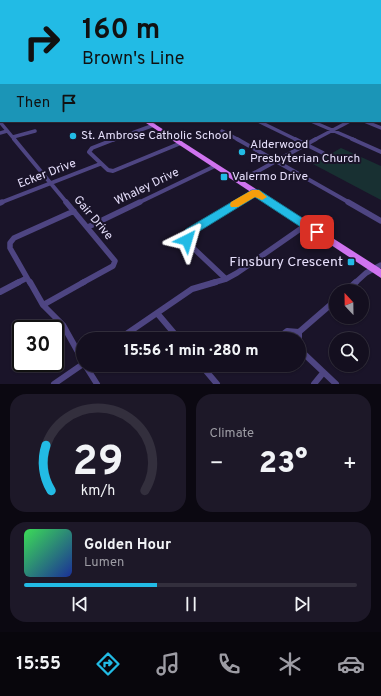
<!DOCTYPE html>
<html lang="en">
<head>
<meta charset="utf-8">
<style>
  :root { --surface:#140f1f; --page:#1d1828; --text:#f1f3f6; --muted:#9d9ca4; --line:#332f3d; --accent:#22bbe5 }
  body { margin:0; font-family:Overpass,sans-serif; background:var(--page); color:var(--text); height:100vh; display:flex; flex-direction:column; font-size:15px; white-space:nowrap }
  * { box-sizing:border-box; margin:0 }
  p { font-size:13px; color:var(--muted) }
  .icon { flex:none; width:22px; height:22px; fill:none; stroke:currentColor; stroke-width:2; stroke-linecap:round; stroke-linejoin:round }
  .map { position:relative; height:384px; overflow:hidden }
  .panel { display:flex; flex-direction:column; gap:10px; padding:10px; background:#0b0811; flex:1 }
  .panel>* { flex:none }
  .hud { position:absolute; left:0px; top:0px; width:381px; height:122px; box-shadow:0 1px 3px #0004,0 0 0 1px var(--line); background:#22bbe5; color:#111; overflow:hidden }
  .needle { width:26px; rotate:338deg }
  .tools { position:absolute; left:329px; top:284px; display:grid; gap:8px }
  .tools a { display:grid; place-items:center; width:40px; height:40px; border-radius:50%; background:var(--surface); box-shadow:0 1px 3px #0004,0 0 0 1px var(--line); font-size:20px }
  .speed { position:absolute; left:12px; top:320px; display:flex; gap:8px; font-size:20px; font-weight:700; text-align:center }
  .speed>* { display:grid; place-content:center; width:52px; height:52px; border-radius:50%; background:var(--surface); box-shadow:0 1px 3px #0004,0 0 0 1px var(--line); line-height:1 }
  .speed .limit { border:2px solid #111; border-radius:6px; background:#fff; color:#111 }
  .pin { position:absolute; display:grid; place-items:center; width:34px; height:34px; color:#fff; margin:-17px; border-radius:8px; box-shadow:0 2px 6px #0006 }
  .me { position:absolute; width:44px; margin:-22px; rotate:40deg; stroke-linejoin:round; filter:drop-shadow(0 0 3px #0008) }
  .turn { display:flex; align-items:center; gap:14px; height:84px; padding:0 16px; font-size:18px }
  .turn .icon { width:52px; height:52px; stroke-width:2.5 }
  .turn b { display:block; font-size:28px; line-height:34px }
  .then { display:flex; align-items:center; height:38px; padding:0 16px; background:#0003; gap:8px; font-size:15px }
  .big { font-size:30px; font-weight:800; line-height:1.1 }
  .panel .tile { flex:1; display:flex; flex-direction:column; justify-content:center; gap:6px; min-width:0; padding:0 14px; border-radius:16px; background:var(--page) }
  .panel .dial { align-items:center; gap:0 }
  .dial svg { height:104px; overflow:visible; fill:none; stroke:var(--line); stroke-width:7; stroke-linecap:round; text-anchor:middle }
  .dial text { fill:var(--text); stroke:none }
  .song { display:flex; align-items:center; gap:12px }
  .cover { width:48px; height:48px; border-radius:6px; background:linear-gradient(135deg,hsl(130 70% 55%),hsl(230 70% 35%)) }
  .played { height:4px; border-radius:2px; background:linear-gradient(90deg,var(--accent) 40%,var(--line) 40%) }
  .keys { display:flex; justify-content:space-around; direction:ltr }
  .heat { display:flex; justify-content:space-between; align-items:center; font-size:22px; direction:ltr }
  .panel .tiles { flex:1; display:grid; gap:10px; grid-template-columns:1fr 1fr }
  .tile:last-child { grid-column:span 2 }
  .trip { position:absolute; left:76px; top:332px; width:230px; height:40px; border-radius:20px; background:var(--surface); box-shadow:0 1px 3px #0004,0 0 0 1px var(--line); font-weight:800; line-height:40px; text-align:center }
  .tabs { display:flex; height:64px; justify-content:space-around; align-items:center; background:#08060c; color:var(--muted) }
  .tabs .icon { width:28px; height:28px }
  .tabs .current { color:var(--accent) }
  .tabs b { font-size:18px; color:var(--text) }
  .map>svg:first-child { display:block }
  .green { fill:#183032 }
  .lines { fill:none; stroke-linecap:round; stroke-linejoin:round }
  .street-far3 { stroke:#4e4582; stroke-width:3.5 }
  .street-far2 { stroke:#4e4582; stroke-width:4 }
  .street-far1 { stroke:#4e4582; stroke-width:5.5 }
  .street { stroke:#4e4582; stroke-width:6 }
  .secondary { fill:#9181f0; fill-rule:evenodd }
  .primary { fill:#cf73ef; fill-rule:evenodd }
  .highway { fill:#ed6899; fill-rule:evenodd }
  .route { fill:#22bbe5; stroke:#167a95 }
  .slow { fill:#f59e0b }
  .poi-dot { fill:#22bbe5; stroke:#1a1429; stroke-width:1.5 }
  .labels { text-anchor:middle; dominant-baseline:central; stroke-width:4; stroke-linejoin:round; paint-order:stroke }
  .poi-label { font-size:12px; fill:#e6dffb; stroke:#1a1429; text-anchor:start }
  .street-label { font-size:12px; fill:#e6dffb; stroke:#1a1429 }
  .near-poi-label { font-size:14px; fill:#e6dffb; stroke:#1a1429; text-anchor:end }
</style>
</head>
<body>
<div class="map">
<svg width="381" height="384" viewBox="0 0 381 384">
  <rect width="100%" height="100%" fill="#1a1429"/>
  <!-- green -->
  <path class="green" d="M341 148 381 166V200L313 164Z"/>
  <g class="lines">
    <!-- street-far3 -->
    <path class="street-far3" d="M258 121 297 140
      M311 121 355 140
      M364 121 381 128
      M0 122 15 140
      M222 131 239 140
      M0 133 7 131
      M13 137 35 131
      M113 140 154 125
      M314 140 350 121"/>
    <!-- street-far2 -->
    <path class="street-far2" d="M14 139 67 203
      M115 139 92 148 89 152 108 170 113 171 181 143
      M237 139 350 203
      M295 139 323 153
      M352 139 381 152
      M240 181 316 139
      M0 203 100 164
      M138 203 215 166
      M239 203 256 193"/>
    <!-- street-far1 -->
    <path class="street-far1" d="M66 202 115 261 113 266 82 283
      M348 202 381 221
      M0 203 2 202
      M88 227 140 202
      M226 279 190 245 187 236 191 231 240 202
      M17 283 27 278
      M30 283 10 248V243L14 238 74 211
      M212 283 226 279 237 273 306 225
      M355 283 366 273 381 265"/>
    <!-- street -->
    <path class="street" d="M30 282 43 305 63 325 83 361
      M346 291 356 282
      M0 292 19 282
      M43 305 84 282
      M157 313 179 339
      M119 339 192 289 216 282
      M282 339V335L287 331 299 332
      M299 339V332L336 300
      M299 345 300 350 336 384
      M85 365 97 384
      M201 365 217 384
      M54 384 83 364
      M314 384 323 373"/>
    <!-- secondary -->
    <path class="secondary" d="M0 59H1V62H0Z
      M0 112H1V114H0Z"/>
    <!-- primary -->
    <path class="primary" d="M143 121H150L381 269V278Z"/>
    <!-- highway -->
    <path class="highway" d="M0 65H1V67H0Z
      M0 82H1V84H0Z
      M1 87V91L0 92V88Z"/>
  </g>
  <!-- sky -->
  <linearGradient id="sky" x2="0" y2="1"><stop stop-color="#0e0b17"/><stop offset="0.49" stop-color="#383a54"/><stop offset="1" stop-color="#383a54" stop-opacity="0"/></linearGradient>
  <rect width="381" height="105" fill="url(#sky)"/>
  <!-- route -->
  <path class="route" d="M252 190H259L321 230 322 232 321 235H313L255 197 193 235 191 243H183L182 236 186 229Z"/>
  <!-- slow -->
  <path class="slow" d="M252 190H259L267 197 262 200 255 197 238 207H231L230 205 231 202Z"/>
  <!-- markers -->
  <g class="poi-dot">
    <circle cx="73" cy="136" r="4"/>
    <circle cx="242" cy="152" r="4"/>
    <rect x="220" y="173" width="8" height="8" rx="2"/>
    <rect x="347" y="258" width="8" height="8" rx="2"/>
  </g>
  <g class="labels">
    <!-- poi labels -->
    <g class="poi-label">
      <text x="81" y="136">St. Ambrose Catholic School</text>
      <text x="250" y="145">Alderwood<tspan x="250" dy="14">Presbyterian Church</tspan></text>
      <text x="232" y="177">Valermo Drive</text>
    </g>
    <!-- street labels -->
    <g class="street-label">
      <text transform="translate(47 174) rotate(-21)">Ecker Drive</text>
      <text transform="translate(147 187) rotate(-26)">Whaley Drive</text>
      <text transform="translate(93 218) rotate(50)">Gair Drive</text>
    </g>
    <!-- near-poi labels -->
    <g class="near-poi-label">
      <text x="343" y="262">Finsbury Crescent</text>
    </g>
  </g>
</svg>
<div class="tools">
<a><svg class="needle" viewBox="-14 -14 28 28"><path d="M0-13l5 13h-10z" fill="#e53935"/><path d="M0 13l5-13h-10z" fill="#9d9ca4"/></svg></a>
<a><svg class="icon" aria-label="search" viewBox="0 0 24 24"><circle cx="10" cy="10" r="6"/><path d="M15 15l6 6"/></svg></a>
</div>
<div class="speed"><div class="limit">30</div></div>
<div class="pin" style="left:317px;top:232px;background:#d93025"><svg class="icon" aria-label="arrive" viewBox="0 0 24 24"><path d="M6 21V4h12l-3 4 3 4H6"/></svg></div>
<svg class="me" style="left:187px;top:240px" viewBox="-20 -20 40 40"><path d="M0-17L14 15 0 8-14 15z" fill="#22bbe5" stroke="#fff" stroke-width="4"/></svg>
<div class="trip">15:56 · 1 min · 280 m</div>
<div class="hud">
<div class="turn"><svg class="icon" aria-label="right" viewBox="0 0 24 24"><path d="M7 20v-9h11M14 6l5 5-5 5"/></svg><div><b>160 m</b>Brown's Line</div></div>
<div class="then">Then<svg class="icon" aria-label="arrive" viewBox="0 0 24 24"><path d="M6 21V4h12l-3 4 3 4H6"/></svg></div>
</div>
</div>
<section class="panel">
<div class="tiles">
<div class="tile dial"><svg viewBox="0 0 100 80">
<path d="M14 69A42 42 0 1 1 86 69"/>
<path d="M14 69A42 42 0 0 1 10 34" stroke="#22bbe5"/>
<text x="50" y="56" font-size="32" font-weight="700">29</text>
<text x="50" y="72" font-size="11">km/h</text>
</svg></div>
<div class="tile"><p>Climate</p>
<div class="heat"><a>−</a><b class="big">23°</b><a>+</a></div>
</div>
<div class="tile">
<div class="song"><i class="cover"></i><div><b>Golden Hour</b><p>Lumen</p></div></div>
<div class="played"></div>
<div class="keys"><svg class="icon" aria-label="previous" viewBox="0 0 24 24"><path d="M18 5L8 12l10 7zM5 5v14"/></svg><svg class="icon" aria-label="pause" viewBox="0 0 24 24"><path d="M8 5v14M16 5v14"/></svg><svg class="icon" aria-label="next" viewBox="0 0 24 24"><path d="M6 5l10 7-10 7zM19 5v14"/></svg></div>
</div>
</div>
</section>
<nav class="tabs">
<b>15:55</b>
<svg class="icon current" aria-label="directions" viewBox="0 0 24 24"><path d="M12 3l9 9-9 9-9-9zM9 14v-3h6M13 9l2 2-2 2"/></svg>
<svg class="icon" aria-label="music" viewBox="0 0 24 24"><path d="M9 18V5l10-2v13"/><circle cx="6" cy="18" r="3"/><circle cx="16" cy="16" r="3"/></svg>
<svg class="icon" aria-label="phone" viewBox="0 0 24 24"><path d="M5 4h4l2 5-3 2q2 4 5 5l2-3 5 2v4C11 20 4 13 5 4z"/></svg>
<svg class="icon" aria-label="climate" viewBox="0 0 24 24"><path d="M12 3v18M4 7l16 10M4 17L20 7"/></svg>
<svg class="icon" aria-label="car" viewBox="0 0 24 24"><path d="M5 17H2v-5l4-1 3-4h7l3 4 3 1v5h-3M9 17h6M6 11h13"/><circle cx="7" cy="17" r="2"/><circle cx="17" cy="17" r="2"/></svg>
</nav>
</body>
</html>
